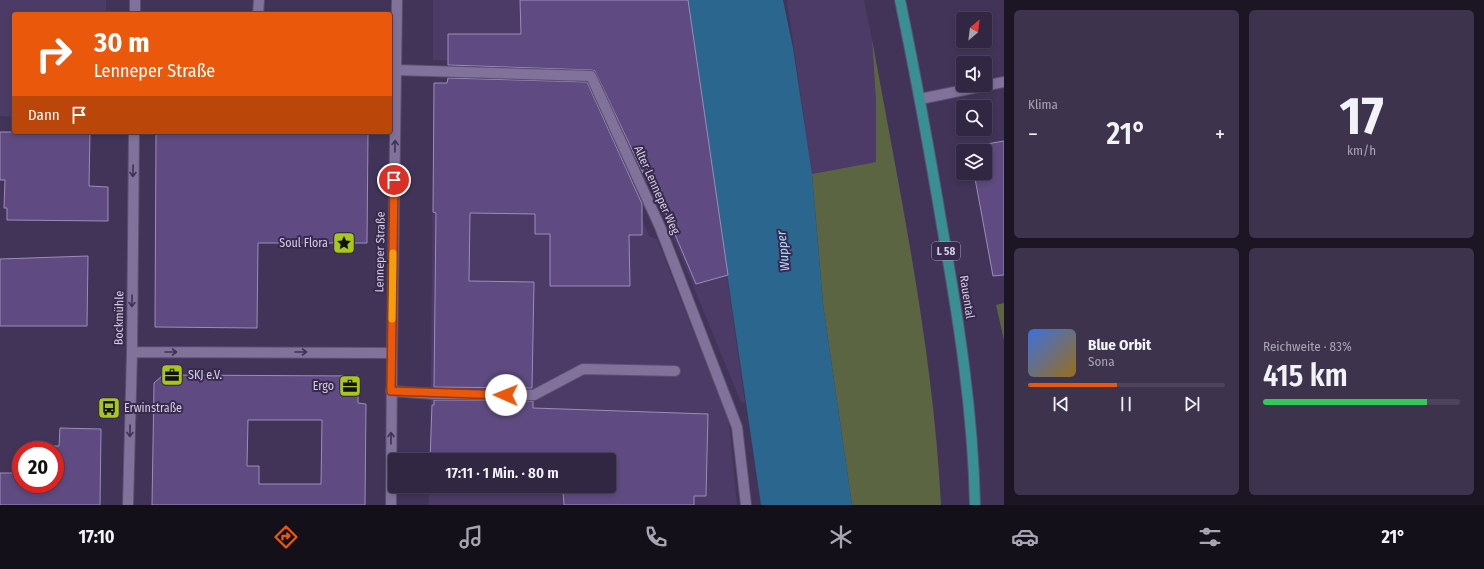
<!DOCTYPE html>
<html lang="de">
<head>
<meta charset="utf-8">
<style>
  :root { --surface:#322742; --page:#3d334d; --text:#f1f3f6; --muted:#a8a5b2; --line:#4d445b; --accent:#ea580c }
  body { margin:0; font-family:"Fira Sans Condensed",sans-serif; background:var(--page); color:var(--text); height:100vh; display:flex; flex-direction:column; font-size:15px; white-space:nowrap }
  * { box-sizing:border-box; margin:0 }
  p { font-size:13px; color:var(--muted) }
  .icon { flex:none; width:22px; height:22px; fill:none; stroke:currentColor; stroke-width:2; stroke-linecap:round; stroke-linejoin:round }
  .map { position:relative; flex:1; overflow:hidden }
  .panel { display:flex; flex-direction:column; gap:10px; padding:10px; background:#1c1524; width:480px }
  .panel>* { flex:none }
  .hud { position:absolute; left:12px; top:12px; width:380px; height:122px; border-radius:4px; box-shadow:0 2px 6px #0003,0 0 0 1px var(--line); background:#ea580c; color:#fff; overflow:hidden }
  .needle { width:26px; rotate:28deg }
  .buttons { position:absolute; left:956px; top:12px; display:grid; gap:8px }
  .buttons a { display:grid; place-items:center; width:36px; height:36px; border-radius:4px; background:var(--surface); box-shadow:0 2px 6px #0003,0 0 0 1px var(--line); font-size:20px }
  .speed { position:absolute; left:12px; top:441px; display:flex; gap:8px; font-size:20px; font-weight:700; text-align:center }
  .speed>* { display:grid; place-content:center; width:52px; height:52px; border-radius:50%; background:var(--surface); box-shadow:0 2px 6px #0003,0 0 0 1px var(--line); line-height:1 }
  .speed .limit { border:6px solid #d22; background:#fff; color:#111 }
  .pin { position:absolute; display:grid; place-items:center; width:34px; height:34px; color:#fff; margin:-17px; border:2px solid #fff; border-radius:50%; box-shadow:0 1px 4px #0007 }
  .me { position:absolute; width:44px; margin:-22px; rotate:271deg; stroke-linejoin:round; filter:drop-shadow(0 0 3px #0008) }
  .turn { display:flex; align-items:center; gap:14px; height:84px; padding:0 16px; font-size:18px }
  .turn .icon { width:52px; height:52px; stroke-width:2.5 }
  .turn b { display:block; font-size:28px; line-height:34px }
  .then { display:flex; align-items:center; height:38px; padding:0 16px; background:#0003; gap:8px; font-size:15px }
  .big { font-size:30px; font-weight:600; line-height:1.1 }
  .panel .widget { flex:1; display:flex; flex-direction:column; justify-content:center; gap:6px; min-width:0; padding:0 14px; border-radius:6px; background:var(--page) }
  .panel .dial { align-items:center; gap:0 }
  .dial b { font-size:52px; line-height:1 }
  .song { display:flex; align-items:center; gap:12px }
  .cover { width:48px; height:48px; border-radius:6px; background:linear-gradient(135deg,hsl(220 70% 55%),hsl(40 70% 35%)) }
  .played { height:4px; border-radius:2px; background:linear-gradient(90deg,var(--accent) 45%,var(--line) 45%) }
  .keys { display:flex; justify-content:space-around; direction:ltr }
  .heat { display:flex; justify-content:space-between; align-items:center; font-size:22px; direction:ltr }
  .charge { height:6px; border-radius:3px; background:linear-gradient(90deg,#34c759 83%,var(--line) 0) }
  .panel .tiles { flex:1; display:grid; gap:10px; grid-template-columns:repeat(2,1fr) }
  .trip { position:absolute; left:388px; top:453px; width:228px; height:40px; border-radius:4px; background:var(--surface); box-shadow:0 2px 6px #0003,0 0 0 1px var(--line); font-weight:600; line-height:40px; text-align:center }
  .dock { display:flex; height:64px; justify-content:space-around; align-items:center; background:#14101a; color:var(--muted) }
  .dock .icon { width:28px; height:28px }
  .dock .current { color:var(--accent) }
  .dock b { font-size:18px; color:var(--text) }
  main { display:flex; flex:1; min-height:0 }
  .map>svg:first-child { display:block }
  .built { fill:#4c3b66 }
  .green { fill:#5c6541 }
  .water { fill:#2a668d }
  .building { fill:#5f4b81; stroke:#9b8db7; fill-rule:evenodd }
  .lines { fill:none; stroke-linecap:round; stroke-linejoin:round }
  .lane-casing { stroke:#5c506f; stroke-width:12 }
  .street-casing { stroke:#5c506f; stroke-width:12 }
  .secondary-casing { stroke:#5c506f; stroke-width:12 }
  .primary-casing { stroke:#5c506f; stroke-width:12 }
  .lane { stroke:#81729b; stroke-width:10 }
  .street { stroke:#81729b; stroke-width:10 }
  .secondary { stroke:#81729b; stroke-width:10 }
  .primary { stroke:#388f94; stroke-width:10 }
  .oneway { stroke:#3e3155 }
  .route-casing { stroke:#983908; stroke-width:10 }
  .route { stroke:#ea580c; stroke-width:7 }
  .slow { stroke:#f59e0b; stroke-width:7 }
  .labels { text-anchor:middle; dominant-baseline:central; stroke-width:4; stroke-linejoin:round; paint-order:stroke }
  .shield { fill:#372a4d; stroke:#a69cb7; stroke-width:1 }
  .shield-label { font-size:11px; font-weight:bold; fill:#d5cde4 }
  .street-label { font-size:12px; fill:#d5cde4; stroke:#372a4d }
  .poi-label { font-size:12px; fill:#d5cde4; stroke:#372a4d; text-anchor:end }
  .water-label { font-size:13px; font-style:italic; fill:#abdbff; stroke:#372a4d }
</style>
</head>
<body>
<main>
<div class="map">
<svg width="1004" height="505" viewBox="0 0 1004 505">
  <rect width="100%" height="100%" fill="#423458"/>
  <!-- built -->
  <path class="built" d="M0 0H106V14H14V117L0 116Z
    M433 0H687L699 79 745 403 741 402 602 64 433 60Z
    M787 0H864L872 39 876 101V162L812 174Z
    M434 83 559 85 594 101 649 236 657 239 729 422 737 505H429V486H609V460H430Z"/>
  <!-- green -->
  <path class="green" d="M872 39C900 194 933 348 941 505H852L823 304 812 174 876 162V101Z
    M1004 303V340L996 305Z"/>
  <!-- water -->
  <path class="water" d="M687 0H783L793 48 812 174 823 304 852 505H761Z"/>
  <!-- building -->
  <path class="building" d="M520 0H688L728 275 696 284 643 159V173L595 71 591 70 448 65V34H521Z
    M448 78 587 82 642 204V235H629L630 286H550V234H535V214L470 213 469 281 534 282 532 388 434 387 436 213 433 212 434 83H447Z
    M0 132H90L89 186 108 187V221L7 220V208H4L5 180H0Z
    M156 132H368L367 243H258L257 328 155 327Z
    M1004 141V275L993 276 974 173H985V151H970L969 147Z
    M88 256 87 326H0V259Z
    M163 375 358 376V403L366 404 365 505H152L154 383ZM248 420H322L321 484H259V466H247Z
    M434 400 533 401V408L708 414 706 496H694V505H564L563 491 430 487V486H609V460H430L432 405H434Z
    M60 428 101 429 100 505H0V473H21V484H55V450H53V446H59Z"/>
  <g class="lines">
    <!-- lane casing -->
    <g class="lane-casing">
      <path id="lane" d="M258 14 259 0
        M920 99 1004 82
        M391 391 434 394 534 395 583 369 675 371"/>
    </g>
    <!-- street casing -->
    <g class="street-casing">
      <path id="street" d="M135 14V0
        M396 70 591 76 660 227 737 427 746 505
        M132 352 392 353
        M128 505 132 352 134 132"/>
    </g>
    <!-- secondary casing -->
    <g class="secondary-casing">
      <path id="secondary" d="M391 505 392 353 397 0"/>
    </g>
    <!-- primary casing -->
    <g class="primary-casing">
      <path id="primary" d="M900 0C916 77 930 154 943 232 959 322 973 413 975 505"/>
    </g>
    <!-- lane -->
    <use href="#lane" class="lane"/>
    <!-- street -->
    <use href="#street" class="street"/>
    <!-- secondary -->
    <use href="#secondary" class="secondary"/>
    <!-- primary -->
    <use href="#primary" class="primary"/>
  </g>
  <!-- one-way arrows -->
  <defs><path id="oneway-shaft" d="M-6 0H5M1.5-3L5.5 0L1.5 3" fill="none" stroke-width="1.6" stroke-linecap="round" stroke-linejoin="round"/></defs>
  <g class="oneway">
    <use href="#oneway-shaft" transform="translate(395 146) rotate(-89)"/>
    <use href="#oneway-shaft" transform="translate(133 171) rotate(91)"/>
    <use href="#oneway-shaft" transform="translate(132 301) rotate(91)"/>
    <use href="#oneway-shaft" transform="translate(171 352)"/>
    <use href="#oneway-shaft" transform="translate(301 352)"/>
    <use href="#oneway-shaft" transform="translate(130 431) rotate(91)"/>
    <use href="#oneway-shaft" transform="translate(391 438) rotate(-90)"/>
  </g>
  <g class="lines">
    <!-- route casing -->
    <g class="route-casing">
      <path id="route" d="M394 180 391 391 506 395"/>
    </g>
    <!-- route -->
    <use href="#route" class="route"/>
    <!-- slow -->
    <path class="slow" d="M392 319 393 253"/>
  </g>
  <!-- icons -->
  <defs>
    <g id="sight-square" transform="scale(1.15)"><rect x="-9" y="-9" width="18" height="18" rx="4" fill="#a8c71c" stroke="#372a4d"/><path d="M0-6L1.8-2.2L6-1.7L2.9 1.2L3.7 5.4L0 3.3L-3.7 5.4L-2.9 1.2L-6-1.7L-1.8-2.2Z" fill="#111"/></g>
    <g id="office-square" transform="scale(1.15)"><rect x="-9" y="-9" width="18" height="18" rx="4" fill="#a8c71c" stroke="#372a4d"/><path d="M-6-3h4V-5.5h4V-3h4V5H-6ZM-1-4.5V-3h2v-1.5ZM-6 0V1H6V0Z" fill="#111"/></g>
    <g id="bus-square" transform="scale(1.15)"><rect x="-9" y="-9" width="18" height="18" rx="4" fill="#a8c71c" stroke="#372a4d"/><path d="M-5-6H5V4H4V6H2V4H-2V6H-4V4H-5ZM-3.5-4V0h7V-4ZM-3.5 1.2v1.5H-2V1.2ZM2 1.2v1.5H3.5V1.2Z" fill="#111"/></g>
  </defs>
  <g fill-rule="evenodd">
    <use href="#sight-square" x="344" y="243"/>
    <use href="#office-square" x="172" y="375"/>
    <use href="#office-square" x="350" y="386"/>
    <use href="#bus-square" x="109" y="408"/>
  </g>
  <g class="labels">
    <!-- shield labels -->
    <rect class="shield" x="932" y="242" width="28" height="18" rx="3"/>
    <g class="shield-label">
      <text x="946" y="251">L 58</text>
    </g>
    <!-- street labels -->
    <g class="street-label">
      <text transform="translate(657 190) rotate(66)">Alter Lenneper Weg</text>
      <text transform="translate(380 252) rotate(-89)">Lenneper Straße</text>
      <text transform="translate(967 297) rotate(81)">Rauental</text>
      <text transform="translate(119 318) rotate(-89)">Bockmühle</text>
    </g>
    <!-- poi labels -->
    <g class="poi-label">
      <text x="328" y="243">Soul Flora</text>
      <text x="188" y="375" text-anchor="start">SKJ e.V.</text>
      <text x="334" y="386">Ergo</text>
      <text x="124" y="408" text-anchor="start">Erwinstraße</text>
    </g>
    <!-- water labels -->
    <g class="water-label">
      <text transform="translate(783 251) rotate(-96)">Wupper</text>
    </g>
  </g>
</svg>
<div class="buttons">
<a><svg class="needle" viewBox="-14 -14 28 28"><path d="M0-13l5 13h-10z" fill="#e53935"/><path d="M0 13l5-13h-10z" fill="#a8a5b2"/></svg></a>
<a><svg class="icon" aria-label="sound" viewBox="0 0 24 24"><path d="M4 9h4l5-4v14l-5-4H4zM17 9q2 3 0 6"/></svg></a>
<a><svg class="icon" aria-label="search" viewBox="0 0 24 24"><circle cx="10" cy="10" r="6"/><path d="M15 15l6 6"/></svg></a>
<a><svg class="icon" aria-label="layers" viewBox="0 0 24 24"><path d="M12 4l9 5-9 5-9-5zM3 14l9 5 9-5"/></svg></a>
</div>
<div class="speed"><div class="limit">20</div></div>
<div class="pin" style="left:394px;top:180px;background:#d93025"><svg class="icon" aria-label="arrive" viewBox="0 0 24 24"><path d="M6 21V4h12l-3 4 3 4H6"/></svg></div>
<svg class="me" style="left:506px;top:395px" viewBox="-20 -20 40 40"><circle r="19" fill="#fff"/><path d="M0-13L10 11 0 6-10 11z" fill="#ea580c"/></svg>
<div class="trip">17:11 · 1 Min. · 80 m</div>
<div class="hud">
<div class="turn"><svg class="icon" aria-label="right" viewBox="0 0 24 24"><path d="M7 20v-9h11M14 6l5 5-5 5"/></svg><div><b>30 m</b>Lenneper Straße</div></div>
<div class="then">Dann<svg class="icon" aria-label="arrive" viewBox="0 0 24 24"><path d="M6 21V4h12l-3 4 3 4H6"/></svg></div>
</div>
</div>
<section class="panel">
<div class="tiles">
<div class="widget"><p>Klima</p>
<div class="heat"><a>−</a><b class="big">21°</b><a>+</a></div>
</div>
<div class="widget dial"><b>17</b><p>km/h</p></div>
<div class="widget">
<div class="song"><i class="cover"></i><div><b>Blue Orbit</b><p>Sona</p></div></div>
<div class="played"></div>
<div class="keys"><svg class="icon" aria-label="previous" viewBox="0 0 24 24"><path d="M18 5L8 12l10 7zM5 5v14"/></svg><svg class="icon" aria-label="pause" viewBox="0 0 24 24"><path d="M8 5v14M16 5v14"/></svg><svg class="icon" aria-label="next" viewBox="0 0 24 24"><path d="M6 5l10 7-10 7zM19 5v14"/></svg></div>
</div>
<div class="widget"><p>Reichweite · 83%</p><b class="big">415 km</b><div class="charge"></div></div>
</div>
</section>
</main>
<nav class="dock">
<b>17:10</b>
<svg class="icon current" aria-label="directions" viewBox="0 0 24 24"><path d="M12 3l9 9-9 9-9-9zM9 14v-3h6M13 9l2 2-2 2"/></svg>
<svg class="icon" aria-label="music" viewBox="0 0 24 24"><path d="M9 18V5l10-2v13"/><circle cx="6" cy="18" r="3"/><circle cx="16" cy="16" r="3"/></svg>
<svg class="icon" aria-label="phone" viewBox="0 0 24 24"><path d="M5 4h4l2 5-3 2q2 4 5 5l2-3 5 2v4C11 20 4 13 5 4z"/></svg>
<svg class="icon" aria-label="climate" viewBox="0 0 24 24"><path d="M12 3v18M4 7l16 10M4 17L20 7"/></svg>
<svg class="icon" aria-label="car" viewBox="0 0 24 24"><path d="M5 17H2v-5l4-1 3-4h7l3 4 3 1v5h-3M9 17h6M6 11h13"/><circle cx="7" cy="17" r="2"/><circle cx="17" cy="17" r="2"/></svg>
<svg class="icon" aria-label="filters" viewBox="0 0 24 24"><path d="M4 7h16M4 17h16"/><circle cx="9" cy="7" r="2"/><circle cx="15" cy="17" r="2"/></svg>
<b>21°</b>
</nav>
</body>
</html>
